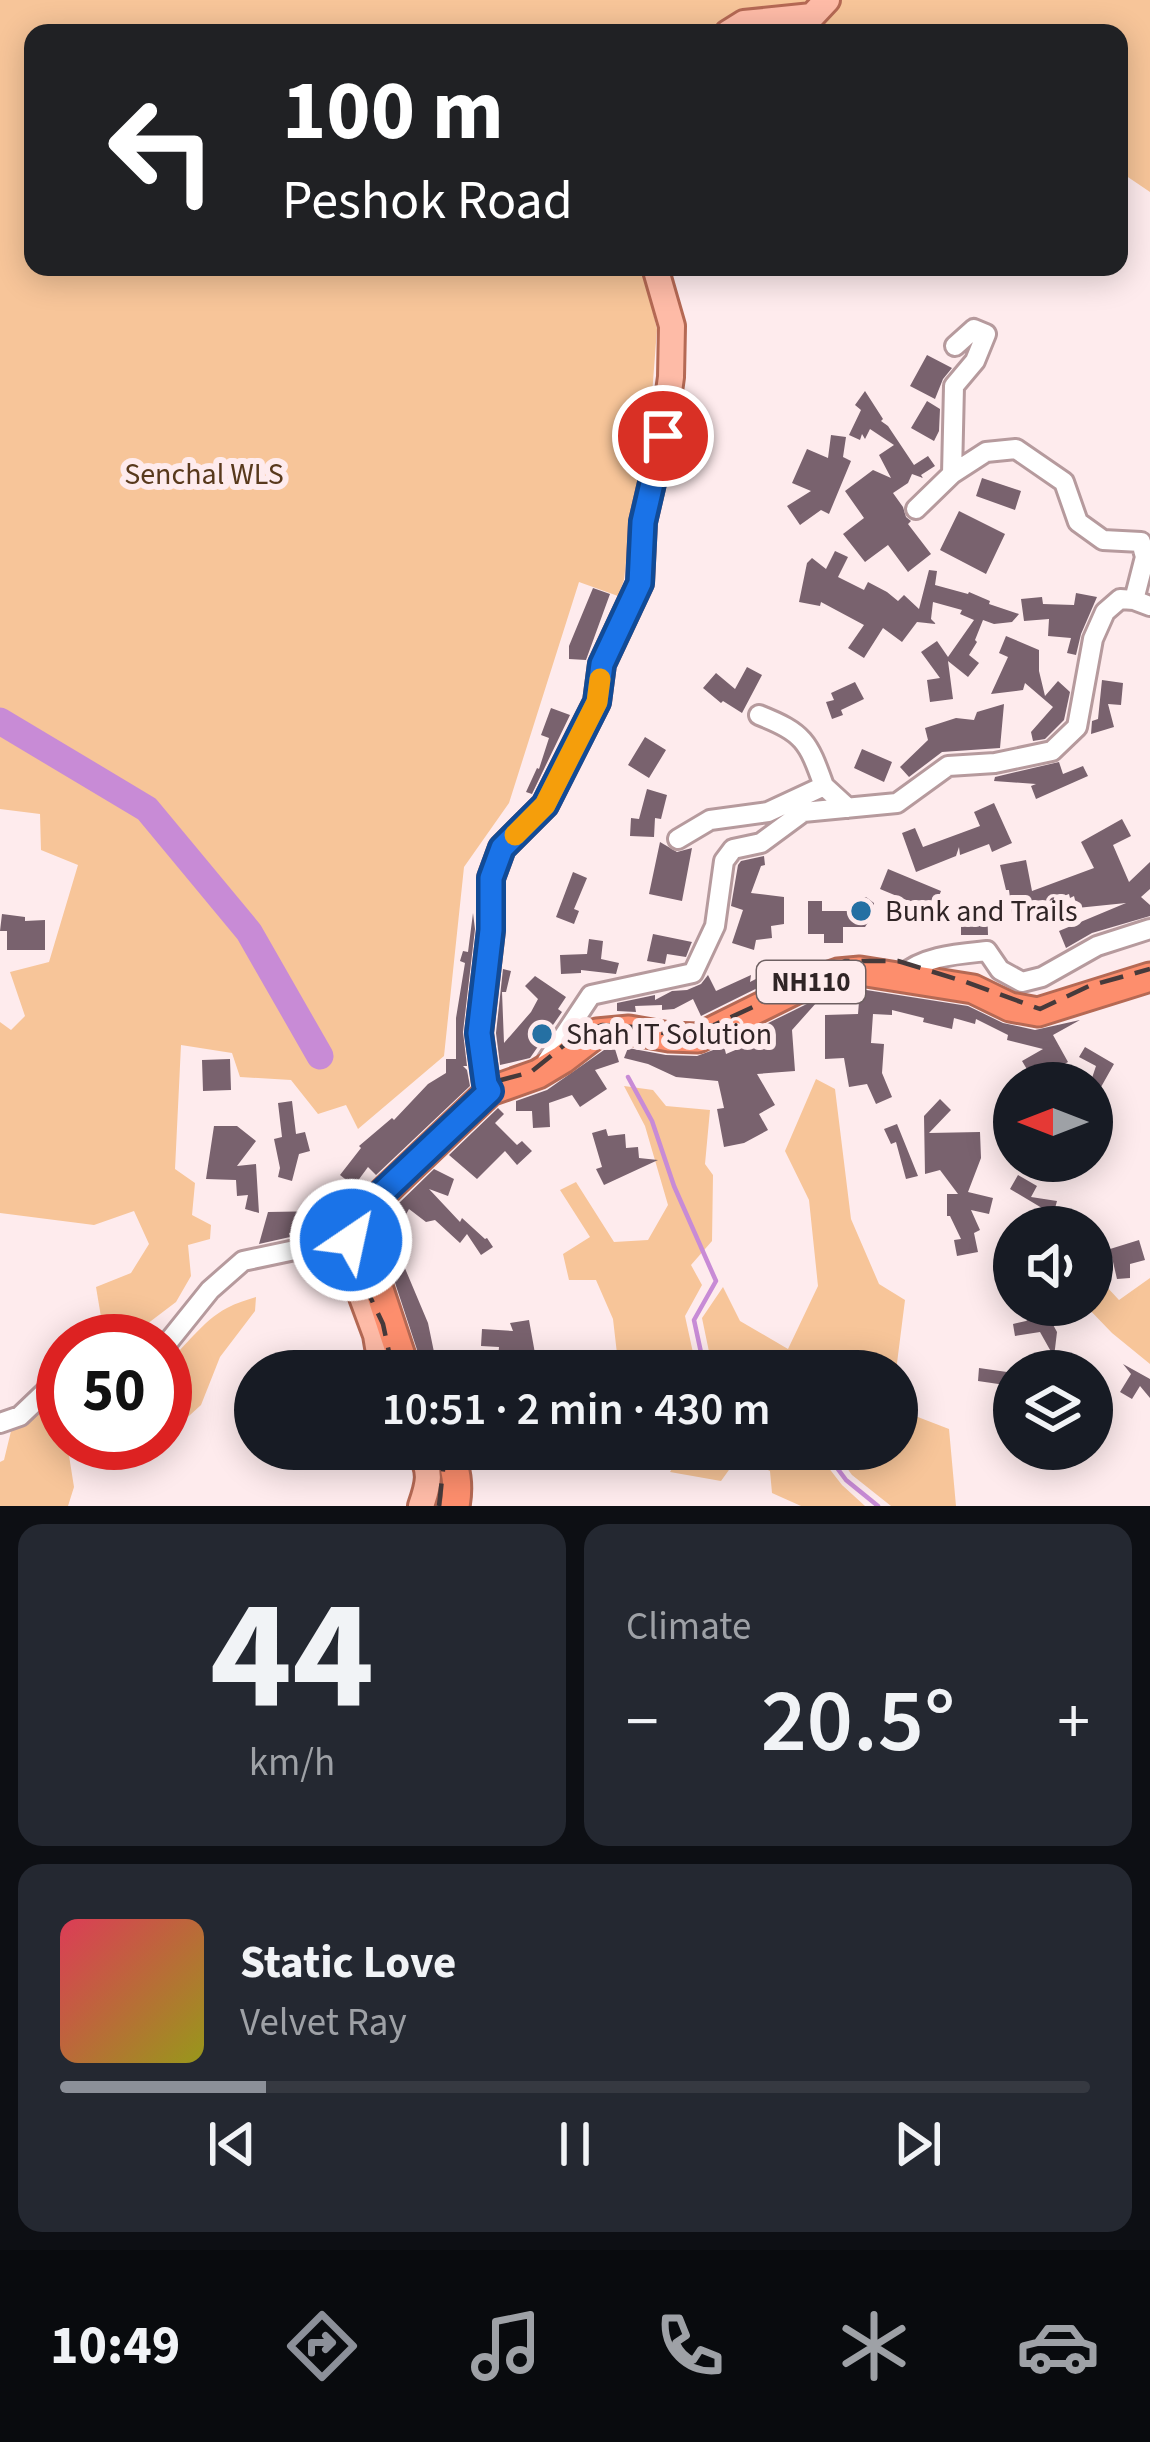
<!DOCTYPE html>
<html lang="en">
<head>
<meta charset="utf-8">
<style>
  :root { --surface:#171b24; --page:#242831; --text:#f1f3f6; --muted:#9ea1a6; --line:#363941; --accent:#8c9099 }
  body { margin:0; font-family:"Source Sans 3",sans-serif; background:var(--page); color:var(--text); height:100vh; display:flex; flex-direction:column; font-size:45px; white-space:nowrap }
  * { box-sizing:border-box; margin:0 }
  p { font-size:39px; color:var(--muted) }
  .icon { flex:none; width:66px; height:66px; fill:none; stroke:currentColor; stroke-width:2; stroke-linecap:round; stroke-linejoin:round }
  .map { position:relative; height:1506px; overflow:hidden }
  .side { display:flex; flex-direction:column; gap:18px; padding:18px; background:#0d0f14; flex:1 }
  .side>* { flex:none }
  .banner { position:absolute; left:24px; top:24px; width:1104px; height:252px; border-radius:24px; box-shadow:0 6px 30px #0003; background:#202124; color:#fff; overflow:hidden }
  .needle { width:78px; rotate:270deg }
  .buttons { position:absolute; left:993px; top:1062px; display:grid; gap:24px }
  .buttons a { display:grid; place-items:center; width:120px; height:120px; border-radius:50%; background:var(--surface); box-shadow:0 6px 30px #0003; font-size:60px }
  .speed { position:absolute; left:36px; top:1314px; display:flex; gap:24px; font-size:60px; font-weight:700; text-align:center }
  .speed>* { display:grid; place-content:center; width:156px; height:156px; border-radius:50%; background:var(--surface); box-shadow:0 6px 30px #0003; line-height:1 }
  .speed .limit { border:18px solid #d22; background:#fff; color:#111 }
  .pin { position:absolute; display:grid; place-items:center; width:102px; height:102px; color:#fff; margin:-51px; border:6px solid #fff; border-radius:50%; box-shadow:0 3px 12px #0007 }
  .me { position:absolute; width:132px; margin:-66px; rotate:34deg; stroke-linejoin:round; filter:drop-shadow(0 0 9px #0008) }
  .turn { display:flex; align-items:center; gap:42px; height:252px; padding:0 60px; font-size:54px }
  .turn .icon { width:156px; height:156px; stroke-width:2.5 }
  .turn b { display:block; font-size:84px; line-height:102px }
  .big { font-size:90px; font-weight:600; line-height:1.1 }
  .side .card { flex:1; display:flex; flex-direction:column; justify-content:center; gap:18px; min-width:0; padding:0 42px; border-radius:24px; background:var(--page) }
  .side .dial { align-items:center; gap:0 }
  .dial b { font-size:156px; line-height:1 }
  .song { display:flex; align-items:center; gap:36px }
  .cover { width:144px; height:144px; border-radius:18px; background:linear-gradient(135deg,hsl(350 70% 55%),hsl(60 70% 35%)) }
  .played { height:12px; border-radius:6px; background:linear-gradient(90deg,var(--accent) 20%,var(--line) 20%) }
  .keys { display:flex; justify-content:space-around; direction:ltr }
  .heat { display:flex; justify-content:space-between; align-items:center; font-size:66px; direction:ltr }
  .side .tiles { flex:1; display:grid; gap:18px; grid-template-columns:1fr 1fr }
  .card:last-child { grid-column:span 2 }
  .trip { position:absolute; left:234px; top:1350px; width:684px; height:120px; border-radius:60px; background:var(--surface); box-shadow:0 6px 30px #0003; font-weight:600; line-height:120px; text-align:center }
  .tabs { display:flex; height:192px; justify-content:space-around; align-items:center; background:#090b0e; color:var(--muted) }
  .tabs .icon { width:84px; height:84px }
  .tabs .active { color:var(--accent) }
  .tabs b { font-size:54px; color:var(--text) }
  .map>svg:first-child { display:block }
  .green { fill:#f7c599 }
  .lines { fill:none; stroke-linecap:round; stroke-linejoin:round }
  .stream { stroke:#c88bd6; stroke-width:4.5 }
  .river { stroke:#c88bd6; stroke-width:27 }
  .building { fill:#79626e }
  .minor-casing { stroke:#b69a9d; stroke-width:24 }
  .major-casing { stroke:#b56954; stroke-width:30 }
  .highway-casing { stroke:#b56954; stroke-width:33 }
  .minor { stroke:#fff; stroke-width:18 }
  .major { stroke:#febba7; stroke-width:24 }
  .highway { stroke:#fd8e6d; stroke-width:27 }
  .rail { stroke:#463a3b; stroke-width:4.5; stroke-dasharray:24 12; stroke-linecap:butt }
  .route-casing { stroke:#114b97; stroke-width:30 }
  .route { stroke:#1a73e8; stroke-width:21 }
  .slow { stroke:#f59e0b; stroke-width:21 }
  .poi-dot { fill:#2570a3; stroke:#feebed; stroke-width:4.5 }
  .labels { text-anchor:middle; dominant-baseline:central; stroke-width:12; stroke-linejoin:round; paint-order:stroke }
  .shield { fill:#feebed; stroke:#6e6062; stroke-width:3 }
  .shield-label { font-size:27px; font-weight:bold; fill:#302526 }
  .park-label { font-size:30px; fill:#58391c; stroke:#feebed }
  .poi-label { font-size:30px; fill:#302526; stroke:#feebed; text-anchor:start }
</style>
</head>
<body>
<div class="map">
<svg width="1150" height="1506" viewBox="0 0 1150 1506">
  <rect width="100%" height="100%" fill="#feebed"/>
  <!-- green -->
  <path class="green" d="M0 0H1150V192L1119 171V33H33V267H642L657 329 650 421 632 507 624 580 618 596 579 582 509 803 464 867 444 1056 358 1129 346 1105 318 1114 291 1080 240 1077 232 1053 181 1045 175 1169 195 1183 192 1215 211 1225 210 1239 188 1245 191 1276 176 1302 147 1324 108 1332 101 1317 96 1287 131 1273 149 1244 134 1211 94 1225 0 1213V1022L11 1030 25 1016 10 972 49 962 78 865 41 850 40 814 0 809V730L140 816 242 939 316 1058 326 1064V1053L252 929 149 805 0 715Z
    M816 1079 835 1089 851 1219 879 1284 905 1300 896 1371H713L702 1318 723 1287 740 1321 788 1349 818 1286 809 1200 785 1151Z
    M624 1086 653 1090 666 1106 710 1110 705 1164 713 1175 712 1241 691 1265 702 1285 685 1316 697 1371H619L613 1319 596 1280H569L563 1254 590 1237 560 1190 576 1182 614 1242 648 1240 668 1205 645 1126Z
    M1092 1271 1119 1300 1150 1278V1364L1112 1333 1085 1305H1092Z
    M256 1297 255 1311 220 1357 201 1405 168 1435 165 1434V1364C186 1347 202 1321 227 1308 236 1303 247 1300 256 1297Z
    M63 1383V1443H67L74 1487 68 1506H0V1462L4 1460 12 1427Z
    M897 1409 949 1429 956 1506H891L852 1475 833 1449H897Z
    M684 1449H814L842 1485 865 1506H801L772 1493 770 1471 739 1456 721 1481 670 1472Z"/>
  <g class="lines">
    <!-- stream -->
    <path class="stream" d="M628 1077 652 1121 674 1186 716 1281 694 1320 705 1371
      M823 1449 846 1480 878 1506"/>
    <!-- river -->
    <path class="river" d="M0 721 147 809 249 932 320 1056"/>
  </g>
  <!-- building -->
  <path class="building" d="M927 355 952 368 943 379 935 399 910 386Z
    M865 391 883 419 881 421 888 426 914 465 928 456 935 466 921 475 923 478 912 474 908 483 893 493 903 507 906 517 911 521 908 524 931 554 908 572 888 545 865 562 843 534 864 518 845 491 873 470 891 478 879 455 894 445 870 429 865 439 862 434 860 440 849 435 861 410 855 405Z
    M927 401 940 409 939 431 934 441 911 428Z
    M831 435 846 437 843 457 851 461 829 514 821 510 800 525 787 506 811 491 792 483 807 449 828 458Z
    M982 478 1021 491 1015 510 976 496Z
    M959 511 1005 534 986 574 940 550Z
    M835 551 848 557 838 577 864 590 868 582 887 592 898 601 904 595 919 609 929 570 937 571 935 585 968 594 969 592 990 601 989 604 1019 614 1012 622 994 624 983 620 975 640 977 642 969 655 979 663 968 677 948 661 953 699 930 702 927 680 940 678 921 652 937 641 948 657 974 620 960 614 962 610 933 602 931 619 936 624 917 622 902 642 883 628 864 658 848 648 864 625 821 602 820 606 799 602 807 563 812 558 826 569Z
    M593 588 610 594 586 660 569 659V646Z
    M1076 593 1097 597 1081 634 1076 655 1067 653 1071 638 1048 636 1049 619 1024 621 1021 599 1042 597 1043 604 1074 605Z
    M1006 636 1039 650V671L1045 696 1058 681 1070 692 1064 720 1045 739 1033 741 1031 732 1053 707 1025 683 1023 690 991 694 1008 657 999 653Z
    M747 667 762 675 742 713 723 701 721 703 703 688 716 673 735 689Z
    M1102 680 1123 683 1121 705 1108 704 1114 727 1091 734 1092 721 1098 719Z
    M855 682 864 699 841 710 843 715 832 719 826 702 834 700 831 693Z
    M1004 704 1000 748 942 752 909 777 900 767 928 740 925 728 956 718 974 720 977 712Z
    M551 708 570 715 532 794 526 792 537 768 539 769 549 738 541 735Z
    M645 737 666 750 649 778 628 765Z
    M862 749 892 762 884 782 854 768Z
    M1059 762 1063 774 1083 766 1088 776 1036 799 1031 786 1036 784 994 781 995 777Z
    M647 789 667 795 661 819 655 818 654 837 630 836 631 818 639 819Z
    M994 803 1012 843 992 852 989 844 960 855 959 847 956 856 916 872 902 833 915 828 923 847 980 826 974 812Z
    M1122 819 1131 836 1113 845 1129 882 1150 862V889L1141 897 1150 905V916L1092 933 1066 948 1059 931 1126 903 1077 908 1074 896 1070 898 1069 894 1048 902 1049 910 1012 914 1009 890H1006L1000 865 1026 860 1032 891 1094 868 1081 842Z
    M660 842 677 852 692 848 682 901 649 894Z
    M764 856 765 865 761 866 751 893 784 897V924L771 926 772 938 756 940 754 950 732 943 743 910 731 906 738 865 741 861Z
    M888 869 941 891 933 911 880 889Z
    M573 872 587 878 574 909 579 911 574 924 556 917Z
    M866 897 874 903 873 915 865 927H843V943H824V934H808V901H822V911H848V906Z
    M987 905 988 935H961V906Z
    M473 913 475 929 463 1032 467 1066H463L467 1070 470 1086 376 1175 368 1167 354 1186 340 1175 361 1148 359 1146 392 1118 394 1120 428 1084 446 1073V1059H456V1018L465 963 460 961 463 951 468 952Z
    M2 914 25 917V921L45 920V950H7V931H0Z
    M653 934 692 942 691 944 686 957 667 954 665 964 647 961Z
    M589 939 603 941 601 959 619 963 616 974 581 970V973L561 974 560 955 587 954Z
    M792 960 796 969 701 1016 693 999 674 1009 662 1010V1005L635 1006 636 1012 617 1011V1003L655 995V1000L672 991 687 990 701 984 708 975 716 991 751 975 750 982Z
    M503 969 511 971 506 992H502L504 1043 531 1012 538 999 525 986 535 976 566 997 558 1009 562 1012 530 1058 500 1065 496 1033Z
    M860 989 968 1006 1003 1023 1035 1030 1080 1020 1053 1035 1068 1062 1038 1079 1036 1074 1031 1076 1022 1061 1043 1049 1007 1040 1008 1035 976 1019 975 1024 954 1018 952 1029 923 1022 924 1018 892 1010V1015L873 1014 871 1043 884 1044 882 1073 892 1097 876 1104 867 1084 849 1087 844 1058 825 1059V1015L858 1014Z
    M815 1000 817 1002 792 1030 795 1071 757 1074 775 1105 759 1114 768 1130 744 1143 724 1147 717 1109 724 1108 718 1081 676 1077 648 1064 624 1058 628 1048 666 1055 697 1056 724 1046 726 1054 754 1042 752 1031Z
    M1085 1047 1114 1064 1092 1103V1078L1096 1066 1079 1057Z
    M615 1049 619 1062 595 1070 607 1089 580 1107 572 1095 549 1103 550 1127 533 1128 532 1111H516V1101L547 1090 604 1050Z
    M230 1059 231 1090 203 1091 202 1060Z
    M940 1099 951 1110 929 1133 980 1132 981 1158 968 1192 993 1198 989 1214 971 1210 980 1230 974 1233 978 1252 957 1256 954 1240 961 1239 950 1216H947V1194H958L940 1170 925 1174 924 1116Z
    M292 1101 296 1134 305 1132 310 1151 299 1154 292 1181 278 1177 280 1168 274 1139 282 1137 278 1103Z
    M498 1108 504 1114 495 1123 517 1145 522 1141 532 1151 517 1165 505 1151 477 1179 449 1155Z
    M897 1124 918 1176 906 1179 896 1142 891 1144 884 1129Z
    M214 1126H237L256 1141 237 1166 256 1164 259 1213 245 1209 248 1195 237 1196 236 1180 206 1179Z
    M606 1129 608 1136 625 1134 626 1148 638 1147 639 1158 658 1160 604 1185 596 1169 602 1167 592 1133Z
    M434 1169 454 1179 448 1196 429 1189 460 1222 462 1218 485 1239 487 1238 493 1247 481 1255 467 1234 460 1243 435 1220 426 1222 409 1209 398 1229 396 1247 428 1323 434 1352 436 1371H424L380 1237 398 1204Z
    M1018 1175 1037 1186 1031 1197 1057 1201 1054 1212 1047 1211 1010 1189Z
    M340 1192 351 1214 346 1225 336 1231 289 1233 290 1237 259 1244 268 1212 326 1211 321 1201Z
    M1139 1240 1145 1260 1130 1264V1278L1117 1279 1110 1249Z
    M1044 1308 1057 1332 1054 1357 1040 1332 1015 1336 1013 1324 1026 1321Z
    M529 1320 536 1359H498L499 1347 481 1346 482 1329 513 1331 510 1323Z
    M1123 1364 1150 1379V1398L1140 1386 1132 1399 1120 1392 1131 1374Z
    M979 1368 1014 1373 1012 1386 978 1381Z"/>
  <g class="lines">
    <!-- minor casing -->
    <g class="minor-casing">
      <path id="minor" d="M955 346 974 329 986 334 975 361 954 386 952 474 986 452 1016 449 1064 482 1078 522 1103 540 1141 542 1145 557 1134 600
        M916 509 952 474
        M759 715C804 733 808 741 824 786
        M678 839 710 820 768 812 824 786 848 808
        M901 976C923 956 958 954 987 951L1000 970 1022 982 1042 977 1097 946 1150 929
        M547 1061 591 995 693 973 715 926 724 861 733 849 761 843 803 812 897 803 948 766 995 763 1052 751 1077 727 1093 639 1105 612 1120 599 1134 600 1150 606
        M165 1346 210 1290 243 1261 328 1243 343 1246
        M0 1423 20 1416 63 1375"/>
    </g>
    <!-- major casing -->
    <g class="major-casing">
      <path id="major" d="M728 33 744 23 812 16 827 0
        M490 1091 486 1084 479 1033 491 930V878L502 848 545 805 597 702 602 664 640 583 643 522 663 435 671 377 672 326 655 267
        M361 1235 343 1246 376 1335 382 1371
        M419 1449C432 1472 429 1483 421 1506"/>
    </g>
    <!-- highway casing -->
    <g class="highway-casing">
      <path id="highway" d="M406 1371 361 1235 383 1193 490 1091 538 1074 563 1059 597 1033 629 1030 669 1037 698 1038 809 983 838 973 860 971 973 989 1010 1007 1038 1012 1150 977
        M448 1449C456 1469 459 1485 455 1506"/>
    </g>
    <!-- minor -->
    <use href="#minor" class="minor"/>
    <!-- major -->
    <use href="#major" class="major"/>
    <!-- highway -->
    <use href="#highway" class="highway"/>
    <!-- rail -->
    <path class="rail" d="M393 1371 383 1324 358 1271 351 1240 358 1220 378 1187 486 1084 531 1072 578 1034 602 1025 634 1027 664 1033 686 1032 714 1025 792 989 845 961H898L966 982 1040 1009 1089 986 1150 969
      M435 1449 443 1470 439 1506"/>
  </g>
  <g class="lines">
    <!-- route casing -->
    <g class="route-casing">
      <path id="route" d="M351 1240 361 1235 368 1225 382 1193 490 1091 486 1084 479 1033 491 930V878L502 848 545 805 597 702 602 664 640 583 643 522 663 436"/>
    </g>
    <!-- route -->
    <use href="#route" class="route"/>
    <!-- slow -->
    <path class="slow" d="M515 835 545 805 597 702 600 679"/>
  </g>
  <!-- markers -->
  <g class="poi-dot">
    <circle cx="861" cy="911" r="12"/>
    <circle cx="542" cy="1034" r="12"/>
  </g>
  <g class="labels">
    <!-- shield labels -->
    <rect class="shield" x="757" y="961" width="108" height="42" rx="9"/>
    <g class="shield-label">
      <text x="811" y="982">NH110</text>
    </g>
    <!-- park labels -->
    <g class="park-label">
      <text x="204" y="474">Senchal WLS</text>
    </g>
    <!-- poi labels -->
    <g class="poi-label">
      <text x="885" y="911">Bunk and Trails</text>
      <text x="566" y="1034">Shah IT Solution</text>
    </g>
  </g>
</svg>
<div class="buttons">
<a><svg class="needle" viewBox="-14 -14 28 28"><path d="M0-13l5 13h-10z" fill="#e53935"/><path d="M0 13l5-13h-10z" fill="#9ea1a6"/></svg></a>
<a><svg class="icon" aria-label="sound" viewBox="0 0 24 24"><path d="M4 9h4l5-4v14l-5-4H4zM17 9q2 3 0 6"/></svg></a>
<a><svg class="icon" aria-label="layers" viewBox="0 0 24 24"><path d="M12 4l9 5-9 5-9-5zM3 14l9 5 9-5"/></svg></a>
</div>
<div class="speed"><div class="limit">50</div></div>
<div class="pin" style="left:663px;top:436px;background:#d93025"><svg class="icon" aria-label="arrive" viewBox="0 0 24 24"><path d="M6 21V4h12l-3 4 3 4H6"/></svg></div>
<svg class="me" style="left:351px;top:1240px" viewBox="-20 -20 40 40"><circle r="17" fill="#1a73e8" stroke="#fff" stroke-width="3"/><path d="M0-11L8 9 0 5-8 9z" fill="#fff"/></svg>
<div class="trip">10:51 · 2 min · 430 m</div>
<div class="banner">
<div class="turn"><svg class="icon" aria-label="left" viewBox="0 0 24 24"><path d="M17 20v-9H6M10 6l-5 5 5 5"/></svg><div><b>100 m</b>Peshok Road</div></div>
</div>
</div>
<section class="side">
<div class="tiles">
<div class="card dial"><b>44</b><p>km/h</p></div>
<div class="card"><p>Climate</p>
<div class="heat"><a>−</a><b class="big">20.5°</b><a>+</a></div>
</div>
<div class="card">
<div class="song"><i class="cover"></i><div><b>Static Love</b><p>Velvet Ray</p></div></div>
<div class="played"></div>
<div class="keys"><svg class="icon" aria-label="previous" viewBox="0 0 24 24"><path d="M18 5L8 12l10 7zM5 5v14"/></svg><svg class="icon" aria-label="pause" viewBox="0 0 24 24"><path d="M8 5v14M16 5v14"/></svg><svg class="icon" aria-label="next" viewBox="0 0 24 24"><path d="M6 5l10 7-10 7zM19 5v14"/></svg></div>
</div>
</div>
</section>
<nav class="tabs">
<b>10:49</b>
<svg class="icon active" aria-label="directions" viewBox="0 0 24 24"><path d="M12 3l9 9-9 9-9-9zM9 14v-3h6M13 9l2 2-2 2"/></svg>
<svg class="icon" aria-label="music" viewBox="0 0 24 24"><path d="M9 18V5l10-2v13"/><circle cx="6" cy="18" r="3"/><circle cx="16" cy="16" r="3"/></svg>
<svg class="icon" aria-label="phone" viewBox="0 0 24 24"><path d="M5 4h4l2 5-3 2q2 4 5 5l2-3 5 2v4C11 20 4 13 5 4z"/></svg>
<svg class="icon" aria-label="climate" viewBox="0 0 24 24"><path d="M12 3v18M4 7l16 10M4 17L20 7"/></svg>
<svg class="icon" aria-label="car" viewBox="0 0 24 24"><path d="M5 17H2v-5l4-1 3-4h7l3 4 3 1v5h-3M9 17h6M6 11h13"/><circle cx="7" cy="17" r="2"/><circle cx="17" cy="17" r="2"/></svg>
</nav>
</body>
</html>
